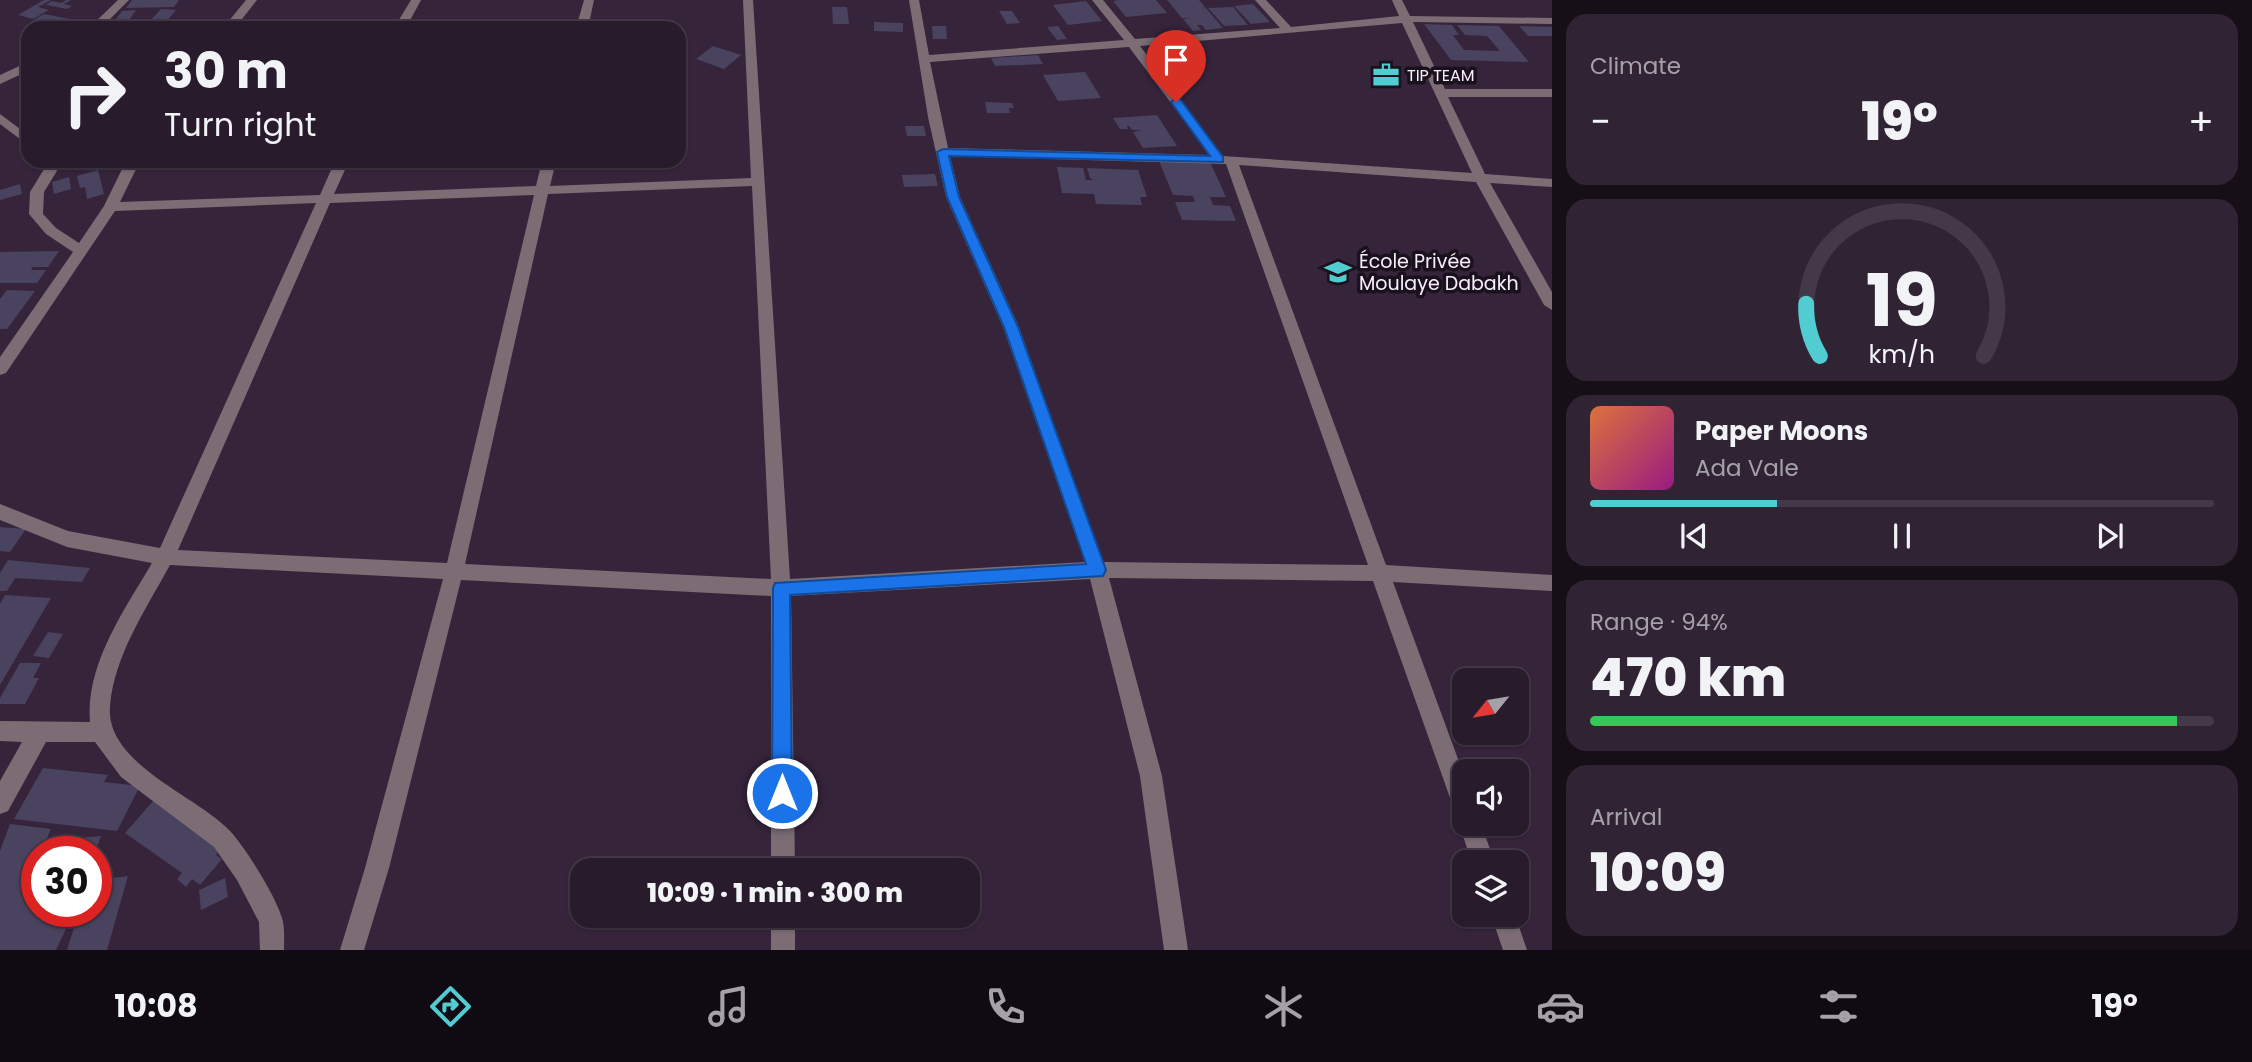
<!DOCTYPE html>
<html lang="en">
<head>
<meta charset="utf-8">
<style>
  :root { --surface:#281b2c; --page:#302434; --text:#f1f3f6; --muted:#a5a1a9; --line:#443948; --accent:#51ccd1 }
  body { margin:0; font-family:Poppins,sans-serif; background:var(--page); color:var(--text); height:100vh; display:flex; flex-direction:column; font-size:26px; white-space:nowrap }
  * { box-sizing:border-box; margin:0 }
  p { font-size:23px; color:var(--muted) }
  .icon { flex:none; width:38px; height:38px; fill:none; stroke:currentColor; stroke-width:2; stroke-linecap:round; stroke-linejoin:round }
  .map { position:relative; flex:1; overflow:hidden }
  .details { display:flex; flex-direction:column; gap:14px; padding:14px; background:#160f18; width:700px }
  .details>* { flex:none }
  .top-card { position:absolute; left:21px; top:21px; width:665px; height:147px; border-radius:21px; box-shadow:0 2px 5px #0004,0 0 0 2px var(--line); background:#281b2c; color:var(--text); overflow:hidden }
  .needle { width:46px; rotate:240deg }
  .fabs { position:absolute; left:1452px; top:668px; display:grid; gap:14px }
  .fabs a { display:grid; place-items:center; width:77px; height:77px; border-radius:14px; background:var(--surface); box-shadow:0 2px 5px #0004,0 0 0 2px var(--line); font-size:35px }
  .speed { position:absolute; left:21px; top:836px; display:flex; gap:14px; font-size:35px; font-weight:700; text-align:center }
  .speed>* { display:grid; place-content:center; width:91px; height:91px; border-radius:50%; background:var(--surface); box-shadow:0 2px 5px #0004,0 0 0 2px var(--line); line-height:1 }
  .speed .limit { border:10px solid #d22; background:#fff; color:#111 }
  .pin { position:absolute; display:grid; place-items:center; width:60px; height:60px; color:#fff; margin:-72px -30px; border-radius:50% 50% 50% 0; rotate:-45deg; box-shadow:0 0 7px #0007 }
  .pin .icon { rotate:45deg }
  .me { position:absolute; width:77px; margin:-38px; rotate:0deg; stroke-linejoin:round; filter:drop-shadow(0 0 5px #0008) }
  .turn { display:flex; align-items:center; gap:24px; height:147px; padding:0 28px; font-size:32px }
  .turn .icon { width:91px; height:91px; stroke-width:2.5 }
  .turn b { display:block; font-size:49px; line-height:60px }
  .big { font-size:52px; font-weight:800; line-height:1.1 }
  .details .tile { flex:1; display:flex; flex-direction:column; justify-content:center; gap:10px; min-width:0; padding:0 24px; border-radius:21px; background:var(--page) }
  .details .dial { align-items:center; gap:0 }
  .dial svg { height:182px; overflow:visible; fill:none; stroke:var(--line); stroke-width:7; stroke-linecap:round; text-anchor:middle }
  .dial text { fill:var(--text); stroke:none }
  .song { display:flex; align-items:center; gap:21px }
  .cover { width:84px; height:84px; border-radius:10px; background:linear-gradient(135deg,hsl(20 70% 55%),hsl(310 70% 35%)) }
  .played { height:7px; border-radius:4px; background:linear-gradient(90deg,var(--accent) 30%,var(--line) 30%) }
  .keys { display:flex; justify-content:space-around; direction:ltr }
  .heat { display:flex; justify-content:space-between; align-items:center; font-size:38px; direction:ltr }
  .charge { height:10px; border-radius:5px; background:linear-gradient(90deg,#34c759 94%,var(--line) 0) }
  .trip { position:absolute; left:570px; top:858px; width:410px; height:70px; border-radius:21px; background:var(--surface); box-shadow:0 2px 5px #0004,0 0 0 2px var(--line); font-weight:800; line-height:70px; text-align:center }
  .tabs { display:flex; height:112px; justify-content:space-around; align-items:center; background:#100b12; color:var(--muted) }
  .tabs .icon { width:49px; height:49px }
  .tabs .selected { color:var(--accent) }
  .tabs b { font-size:32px; color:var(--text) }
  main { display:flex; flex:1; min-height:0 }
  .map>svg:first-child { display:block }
  .building { fill:#49435f }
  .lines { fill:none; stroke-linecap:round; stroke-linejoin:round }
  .street { fill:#7c6d75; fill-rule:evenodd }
  .route { fill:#1a73e8; stroke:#114b97; stroke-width:2 }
  .labels { text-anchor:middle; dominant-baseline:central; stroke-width:7; stroke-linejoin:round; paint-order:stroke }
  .far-poi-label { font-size:16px; fill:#faeefe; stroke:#19111b; text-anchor:start }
  .poi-label { font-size:19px; fill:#faeefe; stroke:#19111b; text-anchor:start }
</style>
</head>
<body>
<main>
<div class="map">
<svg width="1552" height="950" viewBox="0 0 1552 950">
  <rect width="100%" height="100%" fill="#36243b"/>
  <!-- building -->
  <path class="building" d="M44 0H51L38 7 49 10 33 19 18 15Z
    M66 0H71L64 4 72 6 67 9 46 5 52 1 61 3Z
    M132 0H179L174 7 126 8Z
    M1119 0H1156L1167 13 1126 17 1113 1Z
    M1167 0H1199L1223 28 1206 30 1202 25H1197L1201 30 1193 31 1183 19 1190 18H1182Z
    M1086 1 1102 21 1068 25 1053 5Z
    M1253 4 1270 22 1251 24 1234 6Z
    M832 7H847L849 24H833Z
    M1233 7 1248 25 1224 26 1208 8Z
    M161 9 176 10 163 26 146 25Z
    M136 10 130 19H116L122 11Z
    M999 11H1012L1020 23 1007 24Z
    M44 14 64 18 94 23 87 28H49L53 25 32 21Z
    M874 22 903 23V32L874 31Z
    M1424 24 1452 25 1459 35H1453L1464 50 1500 51 1487 36 1465 35 1457 25 1499 26 1529 62 1451 60Z
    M932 26H946L947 39H933Z
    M1058 26 1067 39 1057 40 1047 27Z
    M1519 26 1552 27V36H1528Z
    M713 46 741 55 724 69 696 59Z
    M1038 55 1043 64 995 66 991 58Z
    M1085 72 1101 98 1058 101 1043 75Z
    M985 102 1012 103 1014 108H1009L1010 113H987Z
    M1157 115 1177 146 1143 148 1133 132 1141 130H1132L1129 126H1127L1128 129H1120L1113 118Z
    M905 126H924L926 136H907Z
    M1159 161 1210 162 1226 197H1210L1213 205 1230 206 1236 221 1182 220 1175 202H1195L1193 196 1173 195Z
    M1057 167 1083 168 1086 180H1094L1090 178 1087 168 1138 170 1147 197H1140L1142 205 1096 204 1094 194 1062 193Z
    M98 170 104 194 87 199 85 187 80 188 77 176Z
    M935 174 938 186 904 187 902 175Z
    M69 177 71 189 54 194 52 182Z
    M20 184 22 194 0 200V190Z
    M59 251 48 267H33L31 270H46L37 283H0V252Z
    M7 290 35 291 7 329H0V299Z
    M0 527 26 529 10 552 0 551Z
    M8 560 90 568 82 582 15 578 7 591H0V573Z
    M5 595 51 598 0 685V604Z
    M48 632 63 634 49 658 33 656Z
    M20 663H41L33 678H39L25 704H0V698Z
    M43 768 108 775 104 782 140 786 117 831 14 819Z
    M154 800 222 847 216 855 222 859 200 885 192 879 186 887 177 879 182 873 125 833Z
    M10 824 51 829 46 840 63 839 58 852H37V912H74L56 950H0V851Z
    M101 836 95 852H64L69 839Z
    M128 876 107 950H67L79 912H96V880Z
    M225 878 228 897 201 910 199 890Z"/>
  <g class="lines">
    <!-- street -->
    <path class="street" d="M118 0H129L101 28H89Z
      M246 0H257L235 28H223Z
      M411 0H421L406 28H394Z
      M584 0H594L588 28H576Z
      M743 0H753L790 579 1085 562 1003 327 946 197 928 117 909 0H919L929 55 1124 40 1092 0H1103L1135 39 1280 28 1255 0H1266L1291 27 1399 16 1392 0H1402L1410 16 1552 18V24L1413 22 1445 89H1552V97H1448L1485 174 1552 179V187L1490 183 1552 292V310L1544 305 1476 182 1239 165 1386 565 1552 575V591L1393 582 1465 778V824H1481L1495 863H1472L1459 824 1461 818 1457 817 1454 809 1373 581 1109 578 1162 776 1188 950H1164L1140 776 1090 579 791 596 795 870H771V596L461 580 389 868 364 950H340L365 868 443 579 170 565C146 609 114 656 110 706 105 764 196 795 230 831 246 848 276 897 282 918 285 928 284 940 284 950H260L259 922 237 880 214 847 121 777 95 742H46L8 811 0 814V781L22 742 0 741V721L90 722C85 665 125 609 152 563L67 547 0 520V504L68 531 160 548 316 203 115 211 6 373 0 375V357L73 252 46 234 29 214 30 192 49 161H63L44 192 43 214 56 228 79 243 104 206 126 161H140L120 202 320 195 335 161H349L334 194 536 186 542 161H556L550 186 751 178ZM1402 23 1472 173 1223 156 1140 46ZM1129 47 1210 155 948 148 930 62ZM950 156 1226 164 1368 565 1103 562 1019 327 960 197ZM752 186 771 579 465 564 548 194ZM534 195 447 563 178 550 330 203Z
      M28 62V71L0 84V75Z
      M0 114 28 135V145L0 124Z
      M771 915H795V950H771Z
      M1491 915H1515L1527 950H1503Z"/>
  </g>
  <!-- route -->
  <path class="route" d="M1176 98 1180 99 1223 157V162L949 156 959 197 1018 327 1106 570 1103 576 790 595 792 793 789 800 782 803 775 800 772 793 773 588 775 583 1086 564 1004 327 947 197 937 152 943 149 1210 156 1171 102Z"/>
  <!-- icons -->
  <defs>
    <g id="office-bare" transform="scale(2.1)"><path d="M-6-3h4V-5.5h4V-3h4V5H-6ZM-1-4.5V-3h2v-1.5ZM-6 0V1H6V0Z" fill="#51ccd1" stroke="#19111b" stroke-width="2.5" paint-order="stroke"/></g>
    <g id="school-bare" transform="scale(2.1)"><path d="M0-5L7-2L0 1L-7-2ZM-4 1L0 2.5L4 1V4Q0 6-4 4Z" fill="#51ccd1" stroke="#19111b" stroke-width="2.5" paint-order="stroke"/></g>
  </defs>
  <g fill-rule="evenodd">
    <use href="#office-bare" x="1386" y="75"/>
    <use href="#school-bare" x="1338" y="272"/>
  </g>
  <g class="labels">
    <!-- far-poi labels -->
    <g class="far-poi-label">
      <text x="1407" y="75">TIP TEAM</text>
    </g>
    <!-- poi labels -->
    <g class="poi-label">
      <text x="1359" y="261">École Privée<tspan x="1359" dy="22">Moulaye Dabakh</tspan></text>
    </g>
  </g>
</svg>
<div class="fabs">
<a><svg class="needle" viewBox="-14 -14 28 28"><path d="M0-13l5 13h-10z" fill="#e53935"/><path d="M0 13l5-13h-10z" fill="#a5a1a9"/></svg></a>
<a><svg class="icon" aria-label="sound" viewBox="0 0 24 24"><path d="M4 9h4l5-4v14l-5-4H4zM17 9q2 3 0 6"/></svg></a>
<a><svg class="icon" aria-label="layers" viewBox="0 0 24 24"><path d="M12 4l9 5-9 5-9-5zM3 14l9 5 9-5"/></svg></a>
</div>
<div class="speed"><div class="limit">30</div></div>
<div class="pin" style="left:1176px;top:102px;background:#d93025"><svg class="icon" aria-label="arrive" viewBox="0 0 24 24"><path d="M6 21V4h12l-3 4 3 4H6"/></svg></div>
<svg class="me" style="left:782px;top:793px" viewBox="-20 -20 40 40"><circle r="17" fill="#1a73e8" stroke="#fff" stroke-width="3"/><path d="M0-11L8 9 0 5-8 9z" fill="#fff"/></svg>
<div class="trip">10:09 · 1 min · 300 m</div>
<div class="top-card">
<div class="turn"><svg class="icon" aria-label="right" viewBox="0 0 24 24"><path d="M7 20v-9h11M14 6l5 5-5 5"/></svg><div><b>30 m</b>Turn right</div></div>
</div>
</div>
<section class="details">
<div class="tile"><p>Climate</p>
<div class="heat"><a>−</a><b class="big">19°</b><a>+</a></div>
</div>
<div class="tile dial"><svg viewBox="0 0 100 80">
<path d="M14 69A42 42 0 1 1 86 69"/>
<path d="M14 69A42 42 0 0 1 8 46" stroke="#51ccd1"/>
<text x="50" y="56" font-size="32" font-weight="700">19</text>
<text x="50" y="72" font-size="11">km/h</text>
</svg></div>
<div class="tile">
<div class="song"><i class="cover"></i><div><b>Paper Moons</b><p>Ada Vale</p></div></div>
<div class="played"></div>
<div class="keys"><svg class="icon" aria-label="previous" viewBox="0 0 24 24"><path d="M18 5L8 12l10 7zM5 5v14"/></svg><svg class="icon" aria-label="pause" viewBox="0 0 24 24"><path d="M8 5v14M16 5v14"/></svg><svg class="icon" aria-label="next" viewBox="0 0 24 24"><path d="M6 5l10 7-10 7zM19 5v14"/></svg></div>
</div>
<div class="tile"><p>Range · 94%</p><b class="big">470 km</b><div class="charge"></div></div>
<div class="tile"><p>Arrival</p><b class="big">10:09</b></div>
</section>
</main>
<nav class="tabs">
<b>10:08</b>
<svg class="icon selected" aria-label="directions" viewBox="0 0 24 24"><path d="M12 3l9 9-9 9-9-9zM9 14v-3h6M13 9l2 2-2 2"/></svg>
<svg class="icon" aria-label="music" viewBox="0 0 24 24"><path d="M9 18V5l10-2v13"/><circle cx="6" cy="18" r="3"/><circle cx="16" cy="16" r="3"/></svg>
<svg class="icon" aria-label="phone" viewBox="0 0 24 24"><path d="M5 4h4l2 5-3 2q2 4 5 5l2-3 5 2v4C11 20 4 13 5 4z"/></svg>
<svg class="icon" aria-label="climate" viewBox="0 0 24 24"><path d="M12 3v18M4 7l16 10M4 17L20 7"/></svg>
<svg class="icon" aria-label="car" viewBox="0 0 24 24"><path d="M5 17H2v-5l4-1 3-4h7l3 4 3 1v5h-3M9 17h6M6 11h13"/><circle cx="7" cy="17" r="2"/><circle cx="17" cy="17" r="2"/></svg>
<svg class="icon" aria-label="filters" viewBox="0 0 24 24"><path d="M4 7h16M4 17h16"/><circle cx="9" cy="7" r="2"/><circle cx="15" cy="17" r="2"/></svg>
<b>19°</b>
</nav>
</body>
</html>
